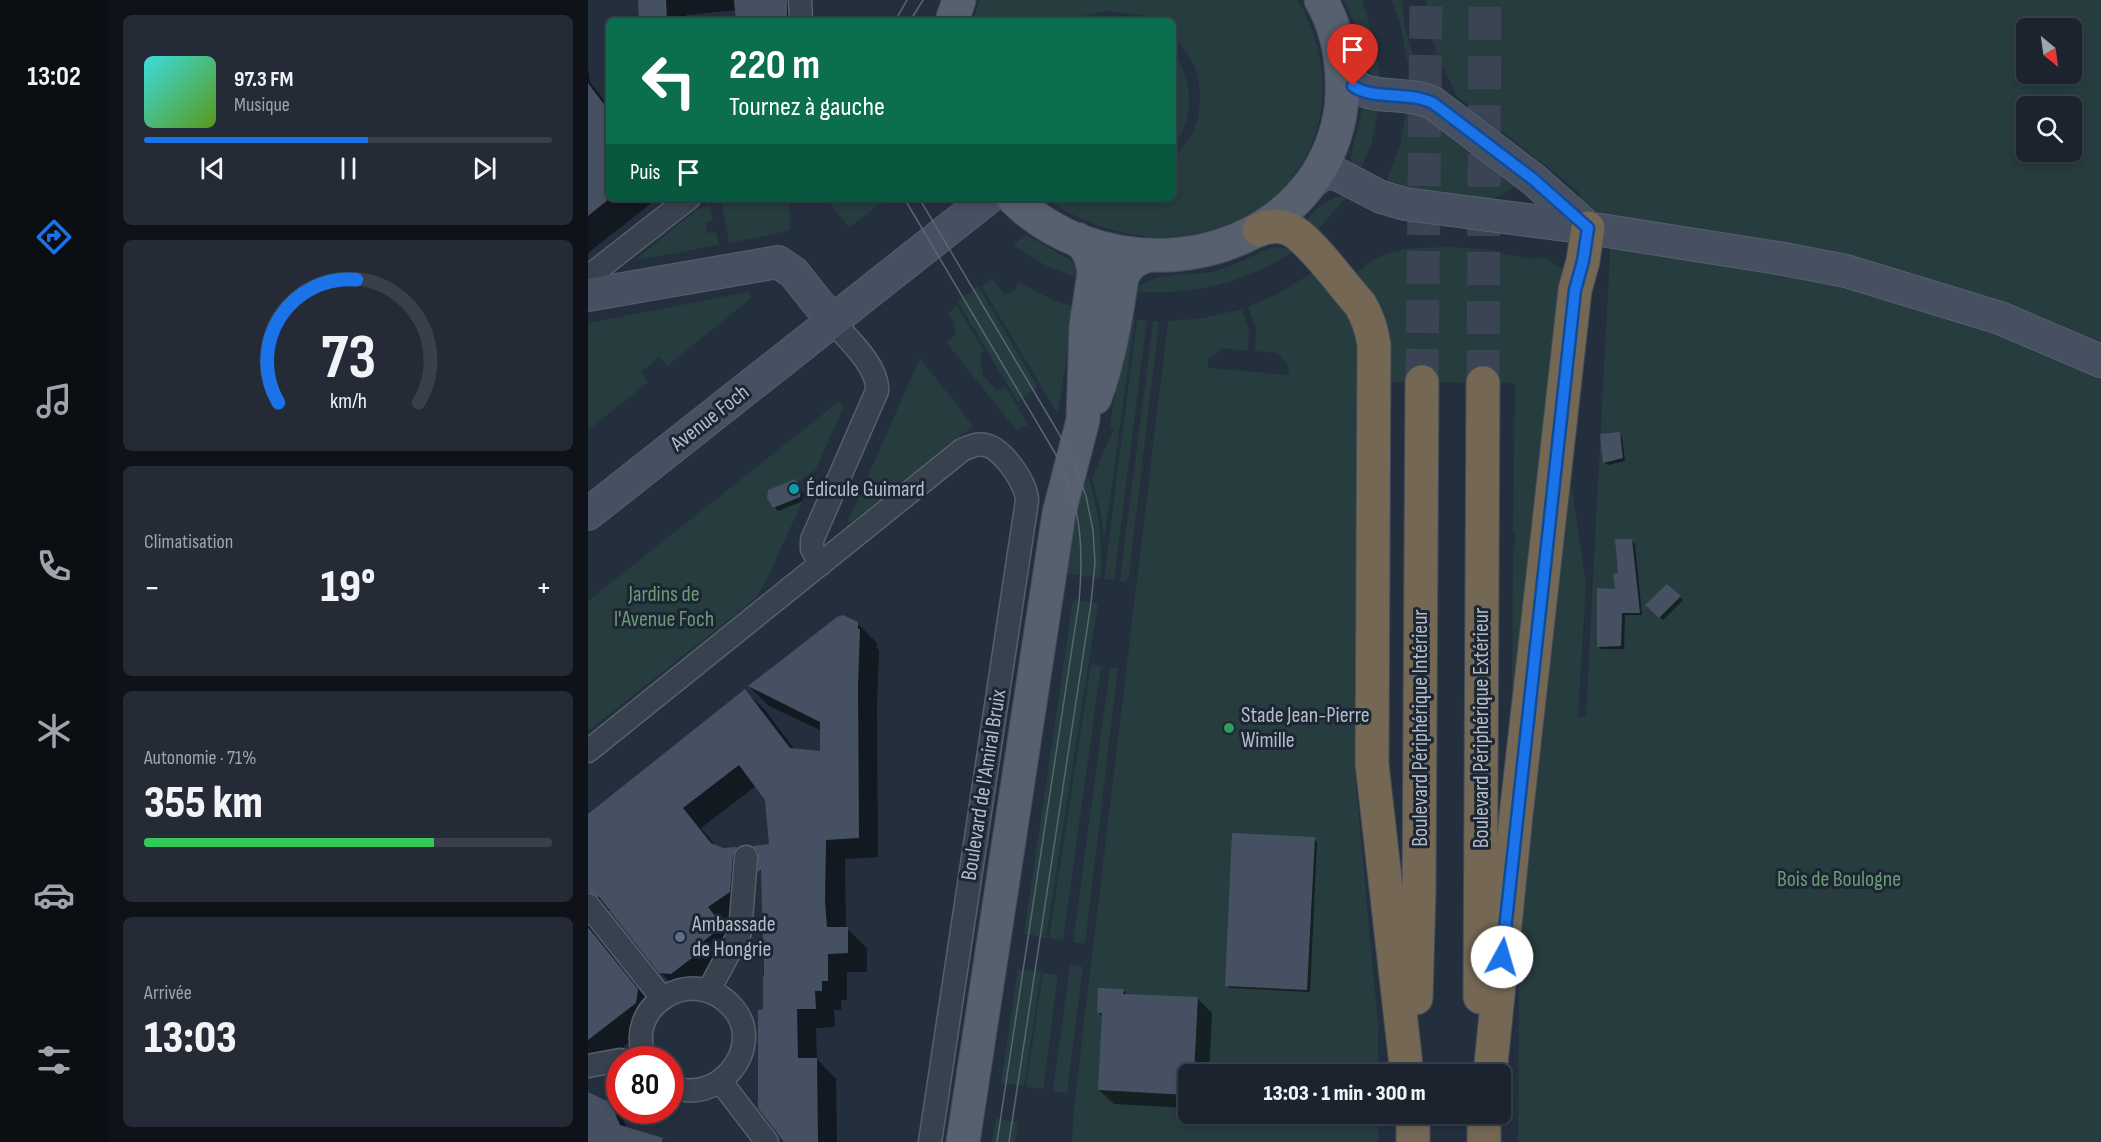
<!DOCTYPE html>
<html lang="fr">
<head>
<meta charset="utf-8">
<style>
  :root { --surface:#1b232e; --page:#242b36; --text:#f1f3f6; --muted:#a0a4aa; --line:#39404a; --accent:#1a73e8 }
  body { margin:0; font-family:"Sofia Sans Condensed",sans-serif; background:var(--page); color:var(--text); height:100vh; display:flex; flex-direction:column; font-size:22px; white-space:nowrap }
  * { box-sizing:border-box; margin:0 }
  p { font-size:20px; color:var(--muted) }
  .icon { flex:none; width:33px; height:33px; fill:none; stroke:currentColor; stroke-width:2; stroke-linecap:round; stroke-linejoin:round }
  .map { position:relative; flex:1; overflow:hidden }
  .side { display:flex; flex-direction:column; gap:15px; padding:15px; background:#0f1319; width:480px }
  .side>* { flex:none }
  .banner { position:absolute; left:18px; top:18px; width:570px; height:183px; border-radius:9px; box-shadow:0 3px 9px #0003,0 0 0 2px var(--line); background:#0b6e4f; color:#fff; overflow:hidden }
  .needle { width:39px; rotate:151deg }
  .tools { position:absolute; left:1428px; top:18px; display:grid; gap:12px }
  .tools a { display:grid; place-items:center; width:66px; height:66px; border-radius:9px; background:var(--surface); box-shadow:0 3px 9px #0003,0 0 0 2px var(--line); font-size:30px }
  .speed { position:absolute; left:18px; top:1046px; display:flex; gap:12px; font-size:30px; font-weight:700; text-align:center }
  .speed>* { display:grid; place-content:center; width:78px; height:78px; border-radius:50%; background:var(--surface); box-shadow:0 3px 9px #0003,0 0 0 2px var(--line); line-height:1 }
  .speed .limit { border:9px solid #d22; background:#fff; color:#111 }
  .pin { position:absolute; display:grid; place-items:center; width:51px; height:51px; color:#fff; margin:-62px -26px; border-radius:50% 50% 50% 0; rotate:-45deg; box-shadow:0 0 6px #0007 }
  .pin .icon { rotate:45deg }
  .me { position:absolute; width:66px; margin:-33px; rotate:6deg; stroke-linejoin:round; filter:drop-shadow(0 0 4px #0008) }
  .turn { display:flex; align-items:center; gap:21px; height:126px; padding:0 24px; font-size:27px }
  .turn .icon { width:78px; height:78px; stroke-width:2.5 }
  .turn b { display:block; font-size:42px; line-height:51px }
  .then { display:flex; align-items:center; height:57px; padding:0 24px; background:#0003; gap:12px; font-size:22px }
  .big { font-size:45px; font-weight:800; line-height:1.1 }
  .side .tile { flex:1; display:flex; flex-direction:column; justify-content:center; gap:9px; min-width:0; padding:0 21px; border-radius:9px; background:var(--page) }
  .side .dial { align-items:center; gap:0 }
  .dial svg { height:156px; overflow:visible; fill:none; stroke:var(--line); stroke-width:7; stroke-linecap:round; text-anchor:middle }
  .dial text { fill:var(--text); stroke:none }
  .song { display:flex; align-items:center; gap:18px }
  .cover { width:72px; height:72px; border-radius:9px; background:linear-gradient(135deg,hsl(180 70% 55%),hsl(90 70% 35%)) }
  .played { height:6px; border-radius:3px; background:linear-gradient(90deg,var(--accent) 55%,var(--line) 55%) }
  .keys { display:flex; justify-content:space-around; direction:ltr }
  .heat { display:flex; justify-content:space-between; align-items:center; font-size:33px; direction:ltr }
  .charge { height:9px; border-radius:4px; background:linear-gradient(90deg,#34c759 71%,var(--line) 0) }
  .trip { position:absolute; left:590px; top:1064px; width:333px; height:60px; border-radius:9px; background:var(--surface); box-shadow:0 3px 9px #0003,0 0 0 2px var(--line); font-weight:800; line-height:60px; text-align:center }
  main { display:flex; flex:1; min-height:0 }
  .menu { display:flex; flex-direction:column; width:108px; justify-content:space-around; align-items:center; background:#0b0e12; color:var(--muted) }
  .menu .icon { width:42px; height:42px }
  .menu .current { color:var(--accent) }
  .menu b { font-size:27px; color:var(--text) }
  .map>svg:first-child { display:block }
  .green { fill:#263c3f; fill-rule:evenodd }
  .shadow { fill:#0007 }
  .building { fill:#455162 }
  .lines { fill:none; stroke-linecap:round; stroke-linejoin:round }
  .highway-tunnel { stroke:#3a4453; stroke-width:33; stroke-dasharray:33 16; stroke-linecap:butt }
  .street-casing { stroke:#565f6c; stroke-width:25 }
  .secondary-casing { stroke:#565f6c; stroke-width:34 }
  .primary-casing { stroke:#414a57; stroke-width:35 }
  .highway-casing { stroke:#434c59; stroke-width:35 }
  .street { stroke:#38414e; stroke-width:22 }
  .secondary { stroke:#465061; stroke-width:32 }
  .primary { stroke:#56606e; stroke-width:33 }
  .highway { stroke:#746855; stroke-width:33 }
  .tram { stroke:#5a6575; stroke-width:1.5 }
  .route-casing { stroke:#114b97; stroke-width:15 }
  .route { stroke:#1a73e8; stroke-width:10 }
  .culture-dot { fill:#0f9aa8; stroke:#1d2633; stroke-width:2 }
  .leisure-dot { fill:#2e9e5b; stroke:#1d2633; stroke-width:2 }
  .service-dot { fill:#5c6f8a; stroke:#1d2633; stroke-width:2 }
  .labels { text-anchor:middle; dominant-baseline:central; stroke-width:6; stroke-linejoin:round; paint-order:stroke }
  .street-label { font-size:22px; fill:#b4bcc9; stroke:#1d2633 }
  .poi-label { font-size:22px; fill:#b4bcc9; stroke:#1d2633; text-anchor:start }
  .park-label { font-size:22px; fill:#6b9a76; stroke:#1d2633 }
</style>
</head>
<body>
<main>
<nav class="menu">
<b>13:02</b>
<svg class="icon current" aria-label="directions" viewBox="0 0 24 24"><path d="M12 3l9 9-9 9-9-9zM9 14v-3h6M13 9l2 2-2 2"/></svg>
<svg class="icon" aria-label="music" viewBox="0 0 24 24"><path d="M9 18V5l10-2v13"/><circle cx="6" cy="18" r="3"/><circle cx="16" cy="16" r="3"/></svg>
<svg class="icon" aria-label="phone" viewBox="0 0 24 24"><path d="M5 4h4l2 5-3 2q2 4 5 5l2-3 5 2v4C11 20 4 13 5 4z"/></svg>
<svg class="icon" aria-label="climate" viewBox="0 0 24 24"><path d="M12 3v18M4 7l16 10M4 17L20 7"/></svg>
<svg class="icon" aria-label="car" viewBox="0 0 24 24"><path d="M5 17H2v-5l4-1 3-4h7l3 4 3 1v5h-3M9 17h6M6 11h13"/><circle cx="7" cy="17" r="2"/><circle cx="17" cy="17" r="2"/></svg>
<svg class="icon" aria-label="filters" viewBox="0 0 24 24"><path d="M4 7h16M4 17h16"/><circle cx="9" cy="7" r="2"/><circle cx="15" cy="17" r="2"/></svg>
</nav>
<section class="side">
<div class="tile">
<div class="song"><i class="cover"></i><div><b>97.3 FM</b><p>Musique</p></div></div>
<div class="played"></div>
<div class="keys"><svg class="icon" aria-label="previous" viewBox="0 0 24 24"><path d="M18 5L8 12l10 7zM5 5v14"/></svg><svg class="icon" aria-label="pause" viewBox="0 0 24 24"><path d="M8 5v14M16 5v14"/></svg><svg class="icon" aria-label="next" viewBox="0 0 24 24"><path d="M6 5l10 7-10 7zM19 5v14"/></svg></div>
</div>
<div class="tile dial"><svg viewBox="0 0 100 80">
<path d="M14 69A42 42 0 1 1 86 69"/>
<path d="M14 69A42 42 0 0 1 54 6" stroke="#1a73e8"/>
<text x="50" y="56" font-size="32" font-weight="700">73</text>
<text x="50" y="72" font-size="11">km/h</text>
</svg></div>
<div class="tile"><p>Climatisation</p>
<div class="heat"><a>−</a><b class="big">19°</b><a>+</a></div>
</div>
<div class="tile"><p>Autonomie · 71%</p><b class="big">355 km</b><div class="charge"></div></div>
<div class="tile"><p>Arrivée</p><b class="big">13:03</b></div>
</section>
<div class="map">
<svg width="1513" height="1142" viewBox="0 0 1513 1142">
  <rect width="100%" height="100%" fill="#242f3e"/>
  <!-- green -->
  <path class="green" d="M392 0H710C771 107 714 223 590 236 543 241 495 224 456 198H585V160L603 136 610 120 612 101 611 83 607 67 602 57 585 35V21H566L553 15 518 11 499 15 485 21H385Z
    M756 0H774L775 4 787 42 792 80C773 69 774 51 769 33 766 21 761 10 756 0Z
    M804 0H814L817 27 828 67 819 60 813 27Z
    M838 0H1513V1142H930L931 970 934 920 983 484 998 583 990 718 998 715 1023 233 1000 228 990 191 869 96 849 55 840 23ZM1438 28H1484V74H1438ZM1438 106H1484V152H1438Z
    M585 50C604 78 609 119 585 146Z
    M791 104 784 142 773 169 766 165 762 159 774 109 777 106Z
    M825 106 929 185 905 200 811 187 798 183 812 145 819 107Z
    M748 197H758L727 233 718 220 732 206Z
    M135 198H201L202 229 200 231 141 243 134 206Z
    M243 198H299L261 228 244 206Z
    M122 205 125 220 117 222 119 233 128 232 131 245 50 260V258L108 210 118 206Z
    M438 235 483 260 491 270 493 279 457 265 425 245Z
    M688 247 697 248 706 251C657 283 605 296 547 291 565 270 600 277 626 271 648 266 668 252 688 247Z
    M860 247 895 249 940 259 958 258 977 271 926 690 924 688 925 550H927V531H925L927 383 801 382 765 276C771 271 777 265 784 261 805 247 835 248 860 247Z
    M727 271 770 325 767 676 768 784 790 1025V1074H600V1113H790V1142H484L486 1106 580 321 617 318 654 309 661 330 660 351 634 348 620 359V368L700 375 701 367 689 353 667 351 668 329 660 307 689 294Z
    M404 279 416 294 428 290 430 282 463 299 486 307 470 414 394 287Z
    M390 286 449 386 430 402 370 302Z
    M160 292 163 296 162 299 79 366 71 357 53 372 60 382 0 430V323Z
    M369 306 396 351 392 354 395 375 409 391 418 387 442 428 436 425 429 431 358 342 368 335 365 321 359 314Z
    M539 319H547L516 541 513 513 504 479 526 428 522 426Z
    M549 320H559L526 580 516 579Z
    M565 321H571L541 576 538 581H532Z
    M332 358 385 426 262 523 260 521Z
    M249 403H252L255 408 228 469 210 482 216 498 176 585 168 598 0 731V601Z
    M500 477C511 511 515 543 513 578L474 573 487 506Z
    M485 600 510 603 458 938 436 934Z
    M503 664 513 666 475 940 461 938Z
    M522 667 530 668 497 944 485 942Z
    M482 965 495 967 479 1093 465 1091Z
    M430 969 453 972 436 1086 413 1083Z
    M455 973 470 975 455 1089 438 1087Z
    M408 1119 430 1122 427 1142H404Z"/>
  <!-- shadow -->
  <path class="shadow" d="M51 0H219L220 21H149V10L98 15V21H49L52 19Z
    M0 68 2 82 21 107V198H70L0 253Z
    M1031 433 1034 437 1037 461 1020 465 1016 462Z
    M210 484 216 495 215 501 190 511 186 507Z
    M1043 541 1047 544 1054 615H1037L1036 649H1013L1010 646Z
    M1079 586 1095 600 1075 620 1059 605Z
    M269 623 289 643V648L291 650 289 707 290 857 257 859 258 928 279 948V972H259V1000H253V1010H246L247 1027 228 1028 229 1059 248 1079 249 1142H198L176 1011 174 874 172 871V851L183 846 178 799 168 786 113 828 129 847 134 850 149 849 168 868 161 912 139 927 154 946 126 975 92 992 72 972 24 911H18L5 927 9 935 68 1010 67 1022 5 1071 0 1072V816L157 691 177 710 207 750 234 753V731L181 706 162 687Z
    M726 839 729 842 722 992 642 988 639 985Z
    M535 990 540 996 610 999 624 1013 621 1074H600V1108L526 1104 511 1090 515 1017 510 1012Z
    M22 1104 33 1116 39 1128 49 1134 79 1142H0V1106Z"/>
  <!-- building -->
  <path class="building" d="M50 0H78L79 21H51Z
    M146 0H199V21H148Z
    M0 83 21 111V199L0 216Z
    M1032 432 1035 458 1015 463 1012 434Z
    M207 479 213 488 212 497 185 508 179 498 180 490Z
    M1027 539H1044L1052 613H1034L1033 646 1009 647V588L1027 589 1025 574 1030 573Z
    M1079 584 1093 596 1071 618 1057 605Z
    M255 615 270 622V629H272L270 686 271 838 238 840 237 900 239 927H260V953L240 954V981H234V991H227L228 1009H209L210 1058H229L230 1142H196L170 1108V1010L175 1009V976L176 977 173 870 170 872V852L165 846 181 844 177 800 151 765 95 808 123 843 135 848 149 847 145 856 142 892 120 907 135 926 104 950 108 955 83 974 71 973 11 897 0 892V814L157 689 202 748 232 751V722L160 686 249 617Z
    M644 833 727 837 719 990 637 986Z
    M0 927 50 989 48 1003 0 1040Z
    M510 988 536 989 535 994 610 997 606 1074H600V1095L510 1090 514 1013H509Z
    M0 1092 23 1103 32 1125 75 1138 74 1142H0Z"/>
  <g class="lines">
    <!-- highway-tunnel -->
    <path class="highway-tunnel" d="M834 382 838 0
      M895 383 897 0"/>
    <!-- street casing -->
    <g class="street-casing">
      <path id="street" d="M212 0 213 21
        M0 277 101 198
        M233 564 224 549V540L289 391C291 367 260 339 244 321
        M0 751 374 450C381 447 389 443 397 445 415 448 439 484 439 501L342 1142
        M0 905 74 998
        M121 990 152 932 158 857
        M58 1059C33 1008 105 961 145 1008 179 1047 128 1109 82 1085
        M0 1066 32 1060
        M133 1082 179 1142"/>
    </g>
    <!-- secondary casing -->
    <g class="secondary-casing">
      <path id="secondary" d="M754 66C768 108 811 87 845 103L945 179 1000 228
        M723 183 734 174 747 173 793 197 817 204 1000 228 1196 259 1258 271 1412 318 1513 361
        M0 295 190 262 206 273 244 321
        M0 514 400 198"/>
    </g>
    <!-- primary casing -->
    <g class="primary-casing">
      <path id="primary" d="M364 21 371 0
        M425 198C507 280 660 275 727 177 743 153 754 122 754 92 755 60 749 28 733 0
        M507 398C521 359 528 319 534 277 540 264 548 258 563 255
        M375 1142 471 513 495 420 498 326 506 273C505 259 500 247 489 239"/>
    </g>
    <!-- highway casing -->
    <g class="highway-casing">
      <path id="highway" d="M671 230C681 226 693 225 703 230 723 240 755 286 772 304 780 318 784 329 786 345L784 764 819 1074
        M892 997 895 383
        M828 998 831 891 834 382
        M902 1074 928 816 987 290 995 261 1000 228
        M896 1113V1142
        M825 1142V1113"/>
    </g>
    <!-- street -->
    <use href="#street" class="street"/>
    <!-- secondary -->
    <use href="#secondary" class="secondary"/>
    <!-- primary -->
    <use href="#primary" class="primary"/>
    <!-- highway -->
    <use href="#highway" class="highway"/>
    <!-- tram -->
    <path class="tram" d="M307 21 319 0
      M322 21 335 0
      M316 198 467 453C493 505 496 544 491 602L409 1142
      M331 198 470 432 485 461 498 496 505 530 507 563 503 603 421 1142"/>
  </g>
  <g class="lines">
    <!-- route casing -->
    <g class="route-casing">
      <path id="route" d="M765 86C784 100 820 91 845 103L945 179 1000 228 995 261 987 290 914 957"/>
    </g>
    <!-- route -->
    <use href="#route" class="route"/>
  </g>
  <!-- markers -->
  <circle class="culture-dot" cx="206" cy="489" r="6"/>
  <circle class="leisure-dot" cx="641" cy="728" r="6"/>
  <circle class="service-dot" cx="92" cy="937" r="6"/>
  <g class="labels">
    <!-- street labels -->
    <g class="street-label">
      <text transform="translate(122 418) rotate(-38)">Avenue Foch</text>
      <text transform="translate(832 728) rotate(-90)">Boulevard Périphérique Intérieur</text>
      <text transform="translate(893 728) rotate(-90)">Boulevard Périphérique Extérieur</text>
      <text transform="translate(396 785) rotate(-81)">Boulevard de l'Amiral Bruix</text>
    </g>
    <!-- poi labels -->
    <g class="poi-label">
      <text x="218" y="489">Édicule Guimard</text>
      <text x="653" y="715">Stade Jean-Pierre<tspan x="653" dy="25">Wimille</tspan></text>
      <text x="104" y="924">Ambassade<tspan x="104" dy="25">de Hongrie</tspan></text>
    </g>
    <!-- park labels -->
    <g class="park-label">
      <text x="76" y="594">Jardins de<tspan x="76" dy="25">l'Avenue Foch</tspan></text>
      <text x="1251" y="879">Bois de Boulogne</text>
    </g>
  </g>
</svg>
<div class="tools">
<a><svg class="needle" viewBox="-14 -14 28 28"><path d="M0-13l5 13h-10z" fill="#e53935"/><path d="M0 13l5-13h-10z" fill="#a0a4aa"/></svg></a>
<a><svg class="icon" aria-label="search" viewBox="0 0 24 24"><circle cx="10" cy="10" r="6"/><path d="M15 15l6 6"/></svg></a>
</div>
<div class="speed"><div class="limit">80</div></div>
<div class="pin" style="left:765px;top:86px;background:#d93025"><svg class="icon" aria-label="arrive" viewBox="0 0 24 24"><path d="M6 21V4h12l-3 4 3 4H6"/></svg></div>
<svg class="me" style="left:914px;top:957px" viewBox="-20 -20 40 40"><circle r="19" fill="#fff"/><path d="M0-13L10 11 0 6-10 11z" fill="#1a73e8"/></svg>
<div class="trip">13:03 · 1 min · 300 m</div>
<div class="banner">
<div class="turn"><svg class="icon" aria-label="left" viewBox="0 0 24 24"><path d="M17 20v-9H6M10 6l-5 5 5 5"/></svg><div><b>220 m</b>Tournez à gauche</div></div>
<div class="then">Puis<svg class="icon" aria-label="arrive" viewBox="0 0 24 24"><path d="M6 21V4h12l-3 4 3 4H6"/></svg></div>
</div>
</div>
</main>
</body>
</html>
